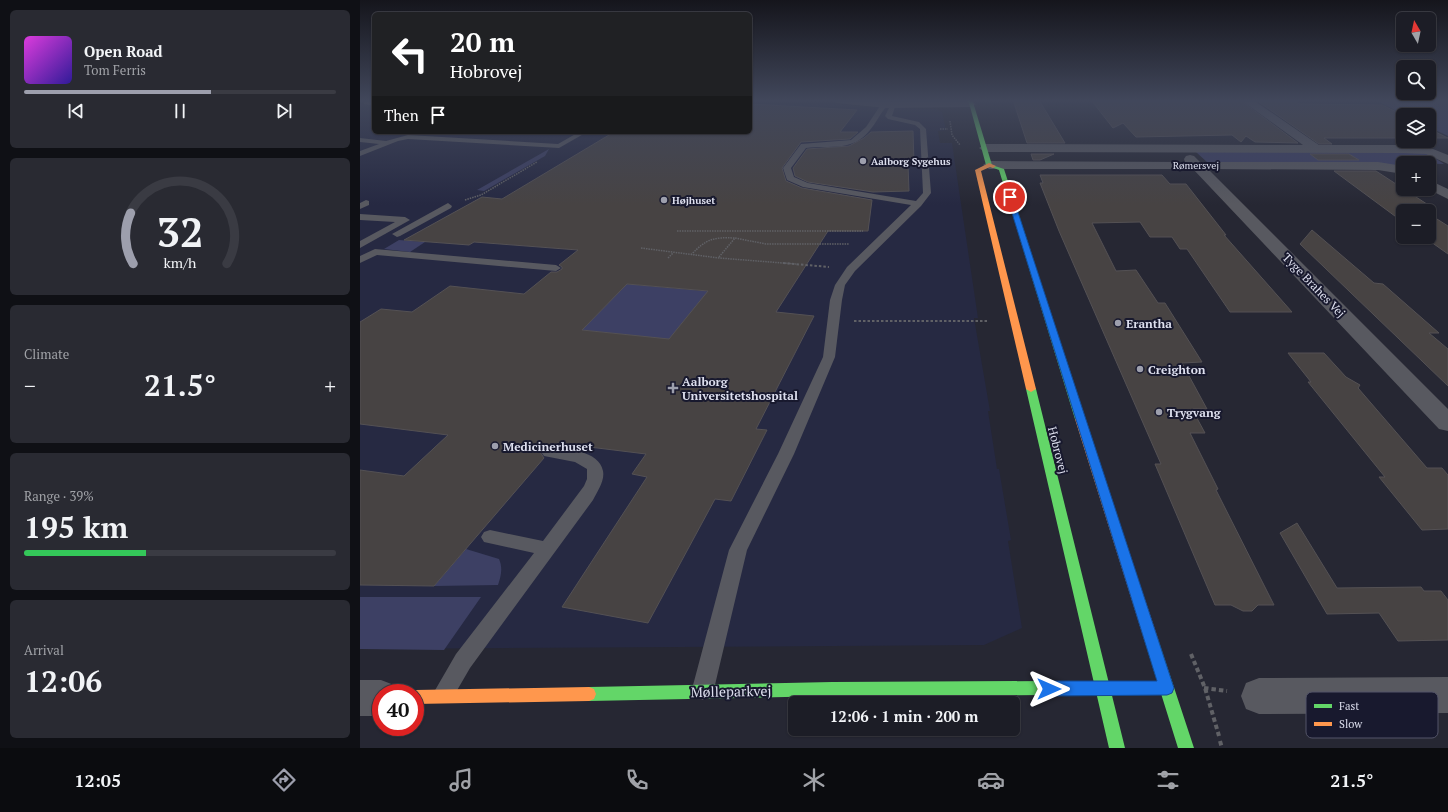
<!DOCTYPE html>
<html lang="en">
<head>
<meta charset="utf-8">
<style>
  :root { --surface:#1c1d26; --page:#292a32; --text:#f1f3f6; --muted:#a0a2a7; --line:#3a3b43; --accent:#9d9fad }
  body { margin:0; font-family:"PT Serif",serif; background:var(--page); color:var(--text); height:100vh; display:flex; flex-direction:column; font-size:15px; white-space:nowrap }
  * { box-sizing:border-box; margin:0 }
  p { font-size:13px; color:var(--muted) }
  .icon { flex:none; width:22px; height:22px; fill:none; stroke:currentColor; stroke-width:2; stroke-linecap:round; stroke-linejoin:round }
  .map { position:relative; flex:1; overflow:hidden }
  .sheet { display:flex; flex-direction:column; gap:10px; padding:10px; background:#0f1015; width:360px }
  .sheet>* { flex:none }
  .top-card { position:absolute; left:12px; top:12px; width:380px; height:122px; border-radius:6px; box-shadow:0 1px 3px #0004,0 0 0 1px var(--line); background:#202124; color:#fff; overflow:hidden }
  .needle { width:26px; rotate:351deg }
  .tools { position:absolute; left:1036px; top:12px; display:grid; gap:8px }
  .tools a { display:grid; place-items:center; width:40px; height:40px; border-radius:6px; background:var(--surface); box-shadow:0 1px 3px #0004,0 0 0 1px var(--line); font-size:20px }
  .speed { position:absolute; left:12px; top:684px; display:flex; gap:8px; font-size:20px; font-weight:700; text-align:center }
  .speed>* { display:grid; place-content:center; width:52px; height:52px; border-radius:50%; background:var(--surface); box-shadow:0 1px 3px #0004,0 0 0 1px var(--line); line-height:1 }
  .speed .limit { border:6px solid #d22; background:#fff; color:#111 }
  .pin { position:absolute; display:grid; place-items:center; width:34px; height:34px; color:#fff; margin:-17px; border:2px solid #fff; border-radius:50%; box-shadow:0 1px 4px #0007 }
  .me { position:absolute; width:44px; margin:-22px; rotate:90deg; stroke-linejoin:round; filter:drop-shadow(0 0 3px #0008) }
  .turn { display:flex; align-items:center; gap:14px; height:84px; padding:0 12px; font-size:18px }
  .turn .icon { width:52px; height:52px; stroke-width:2.5 }
  .turn b { display:block; font-size:28px; line-height:34px }
  .then { display:flex; align-items:center; height:38px; padding:0 12px; background:#0003; gap:8px; font-size:15px }
  .big { font-size:30px; font-weight:700; line-height:1.1 }
  .sheet .card { flex:1; display:flex; flex-direction:column; justify-content:center; gap:6px; min-width:0; padding:0 14px; border-radius:6px; background:var(--page) }
  .sheet .dial { align-items:center; gap:0 }
  .dial svg { height:104px; overflow:visible; fill:none; stroke:var(--line); stroke-width:7; stroke-linecap:round; text-anchor:middle }
  .dial text { fill:var(--text); stroke:none }
  .song { display:flex; align-items:center; gap:12px }
  .cover { width:48px; height:48px; border-radius:6px; background:linear-gradient(135deg,hsl(300 70% 55%),hsl(250 70% 35%)) }
  .played { height:4px; border-radius:2px; background:linear-gradient(90deg,var(--accent) 60%,var(--line) 60%) }
  .keys { display:flex; justify-content:space-around; direction:ltr }
  .heat { display:flex; justify-content:space-between; align-items:center; font-size:22px; direction:ltr }
  .charge { height:6px; border-radius:3px; background:linear-gradient(90deg,#34c759 39%,var(--line) 0) }
  .trip { position:absolute; left:428px; top:696px; width:232px; height:40px; border-radius:6px; background:var(--surface); box-shadow:0 1px 3px #0004,0 0 0 1px var(--line); font-weight:700; line-height:40px; text-align:center }
  .dock { display:flex; height:64px; justify-content:space-around; align-items:center; background:#0b0c0f; color:var(--muted) }
  .dock .icon { width:28px; height:28px }
  .dock .current { color:var(--accent) }
  .dock b { font-size:18px; color:var(--text) }
  main { display:flex; flex:1; min-height:0 }
  .map>svg:first-child { display:block }
  .built { fill:#262942 }
  .green { fill:#3d4064 }
  .building { fill:#474343; stroke:#545154; fill-rule:evenodd }
  .lines { fill:none; stroke-linecap:round; stroke-linejoin:round }
  .path-far2 { stroke:#606166; stroke-width:1.5; stroke-dasharray:1.5 1; stroke-linecap:butt }
  .path-far1 { stroke:#606166; stroke-width:2; stroke-dasharray:2.5 2; stroke-linecap:butt }
  .path { stroke:#606166; stroke-width:4; stroke-dasharray:4.5 3; stroke-linecap:butt }
  .lane { fill:#585960; fill-rule:evenodd }
  .street { fill:#585960; fill-rule:evenodd }
  .fast { fill:#63d668; fill-rule:evenodd }
  .slow { fill:#ff974d; fill-rule:evenodd }
  .route { fill:#1a73e8; stroke:#114b97 }
  .poi-dot { fill:#9d9fad; stroke:#18192e; stroke-width:1.5 }
  .labels { text-anchor:middle; dominant-baseline:central; stroke-width:4; stroke-linejoin:round; paint-order:stroke }
  .far-poi-label { font-size:10px; font-weight:bold; fill:#dddfee; stroke:#18192e; text-anchor:start }
  .far-street-label { font-size:10px; fill:#dddfee; stroke:#18192e }
  .street-label { font-size:12px; fill:#dddfee; stroke:#18192e }
  .poi-label { font-size:12px; font-weight:bold; fill:#dddfee; stroke:#18192e; text-anchor:start }
  .near-street-label { font-size:14px; fill:#dddfee; stroke:#18192e }
  .key { fill:#18192e; stroke:#535468; stroke-width:1 }
  .key-label { font-size:11px; fill:#dddfee }
</style>
</head>
<body>
<main>
<section class="sheet">
<div class="card">
<div class="song"><i class="cover"></i><div><b>Open Road</b><p>Tom Ferris</p></div></div>
<div class="played"></div>
<div class="keys"><svg class="icon" aria-label="previous" viewBox="0 0 24 24"><path d="M18 5L8 12l10 7zM5 5v14"/></svg><svg class="icon" aria-label="pause" viewBox="0 0 24 24"><path d="M8 5v14M16 5v14"/></svg><svg class="icon" aria-label="next" viewBox="0 0 24 24"><path d="M6 5l10 7-10 7zM19 5v14"/></svg></div>
</div>
<div class="card dial"><svg viewBox="0 0 100 80">
<path d="M14 69A42 42 0 1 1 86 69"/>
<path d="M14 69A42 42 0 0 1 12 30" stroke="#9d9fad"/>
<text x="50" y="56" font-size="32" font-weight="700">32</text>
<text x="50" y="72" font-size="11">km/h</text>
</svg></div>
<div class="card"><p>Climate</p>
<div class="heat"><a>−</a><b class="big">21.5°</b><a>+</a></div>
</div>
<div class="card"><p>Range · 39%</p><b class="big">195 km</b><div class="charge"></div></div>
<div class="card"><p>Arrival</p><b class="big">12:06</b></div>
</section>
<div class="map">
<svg width="1088" height="748" viewBox="0 0 1088 748">
  <rect width="100%" height="100%" fill="#262733"/>
  <!-- built -->
  <path class="built" d="M0 100H14V132H390V100H436L510 107 576 109 582 112 586 130 578 131 580 143H592L618 318H614L630 411H628L637 469H639L651 540 648 541 662 628 624 645 0 649Z"/>
  <!-- green -->
  <path class="green" d="M1015 100H1088V136L1069 127V115H1045Z
    M189 149 185 156 124 191 117 190Z
    M836 152H1057L1069 154 1084 164 1043 163V165L1030 166 848 163Z
    M39 240 65 242 50 252 24 249Z
    M232 281 425 298 416 312 338 304 298 353 286 337 222 330 249 302Z
    M106 549 139 559C143 568 141 576 138 585L74 586Z
    M0 597H121L84 650 0 649Z"/>
  <!-- building -->
  <path class="building" d="M653 100H679L705 143H667Z
    M731 100H880L938 143 895 142 886 136 881 142 872 135 776 137 763 123 753 128Z
    M896 100H933L939 104 1022 105 1043 115V138H964L972 144H959Z
    M390 104 497 110 480 132H498L490 139 441 142 422 168 426 181 442 188 512 200 508 231H468L416 312 454 316 396 429 407 430 371 501 355 499 288 623 202 607 287 477 272 474 286 454 197 443 194 446 184 447 180 452 184 458 74 586 0 585V470L44 476 88 435 0 424V322L21 309 52 312 90 286 164 294 191 272H197L202 269V267L199 265 218 250 114 242 109 245 44 240 122 197 142 199 254 132H390ZM267 284 348 291 309 339 222 330Z
    M1069 129 1088 138H1069Z
    M553 131 554 163 548 165 549 191 513 192 448 182 435 176 433 168 447 149 489 146 504 138 511 132Z
    M671 154H694L680 160H673Z
    M950 154H989L999 160H958Z
    M974 171H1016L1073 208H1060L1065 211H1043V222Z
    M680 175H802L810 184H826L866 235H864L932 312H870L827 249H820L812 237H790L780 222 732 223 756 271 776 270 798 303H805L842 362 822 363 847 409H832L845 433H830L858 489 856 490 914 605H898L892 611H883L871 605H855L795 464H801L699 231 680 183H683Z
    M1069 214 1088 226V254L1064 237H1069Z
    M952 230 1014 283 1023 284 1079 333H1069L1088 349V386L940 244Z
    M928 353H964L986 377 1000 385 998 388 1067 468H1082L1088 475V529L1062 530 1019 477H1025L948 382H951Z
    M937 523 977 588 1061 587 1064 591H1081L1088 600V640L1038 641 1019 613 967 614 920 533Z"/>
  <g class="lines">
    <!-- path-far2 -->
    <path class="path-far2" d="M590 121 592 135 600 145
      M580 129H588
      M105 200 121 195 177 162
      M317 231H503
      M281 248 359 258 436 264
      M331 255C346 239 353 237 375 238
      M359 257 375 238 406 244H489
      M308 258 313 253"/>
    <!-- path-far1 -->
    <path class="path-far1" d="M423 263 469 267
      M494 321H629"/>
    <!-- path -->
    <path class="path" d="M831 654 845 688 859 736
      M844 688 867 691
      M860 741 862 748"/>
    <!-- lane -->
    <path class="lane" d="M8 100H14V106L4 104V102Z
      M524 100H530L529 104 535 107 532 116 559 122 566 129 571 193 561 206 495 271 485 285 482 300 475 357 434 454 387 550 354 689 350 696 343 700 336 696 332 689 369 550 418 454 463 357 470 300 475 285 487 267 551 205 443 187 427 180 423 168 441 144 491 140 506 127ZM526 107 529 108 525 116 528 119 555 125 560 129 563 193 556 201 448 183 434 177 431 168 446 148C471 145 493 152 510 130 516 123 520 114 526 107Z
      M219 132H227L199 148 48 139 38 141 0 156V151L19 144 0 142V138L26 141 48 135 198 144Z
      M6 200 9 201V205L0 209V203Z
      M88 203 92 206 91 208 40 236 37 237 32 234Z
      M0 214 45 217 50 220 0 248V241L35 222 0 220Z
      M15 249 196 265 201 268 196 271 17 255 0 263V256Z
      M189 447C206 449 239 450 243 471 245 481 237 492 233 500L110 668 92 699 85 703 78 699 74 692 96 654 174 553 124 542 121 537 124 532 130 530 183 541 224 486 227 479V469L215 462 184 456 181 452 184 448Z"/>
    <!-- street -->
    <path class="street" d="M472 100 526 102 611 101 616 104 611 107 526 108 477 103Z
      M881 100H893L959 145H1043L1068 147 1088 155V164L1066 154 1043 153 625 152 619 148 625 144 943 145Z
      M830 155 834 156 840 162H1018L1043 166V174L1018 170 848 169 1088 409V431L1079 429 833 169H629L623 165 629 161 825 162 824 159 826 156Z
      M1069 180 1088 189V199L1068 189Z
      M1088 677V713L899 714 886 709 881 696 886 683 899 678Z
      M0 680H21L34 685 37 693H21V716H0Z"/>
    <!-- fast -->
    <path class="fast" d="M606 100H611L613 102 632 165 644 169 725 419 723 421H717L715 419 639 170 626 165 609 103Z
      M671 386 676 389 765 748H749L666 389Z
      M791 633 796 634 798 639 834 748H818L784 639 786 634Z
      M684 681 689 683 691 688 689 693 684 695 472 696 229 701 224 699 222 694 224 689 229 687 472 682Z"/>
    <!-- slow -->
    <path class="slow" d="M629 163 636 166 633 168 630 167 621 171 676 389 671 392 666 389 615 170Z
      M720 416 723 417 725 419 798 639 796 644 791 645 786 644 784 639 715 419 717 417Z
      M684 681H807L812 683 814 688 812 693 807 695H684L679 693 677 688 679 683Z
      M229 687 234 689 236 694 234 699 229 701 55 704V693H49L55 690Z"/>
  </g>
  <!-- sky -->
  <linearGradient id="sky" x2="0" y2="1"><stop stop-color="#15151c"/><stop offset="0.49" stop-color="#41475b"/><stop offset="1" stop-color="#41475b" stop-opacity="0"/></linearGradient>
  <rect width="1088" height="205" fill="url(#sky)"/>
  <!-- route -->
  <path class="route" d="M650 195 653 197 814 688 812 693 807 695 689 696 684 694 682 689 684 683 689 681H797L647 197Z"/>
  <!-- markers -->
  <g class="poi-dot">
    <circle cx="503" cy="161" r="4"/>
    <circle cx="304" cy="200" r="4"/>
    <circle cx="758" cy="323" r="4"/>
    <circle cx="780" cy="369" r="4"/>
    <path d="M311 382h4v4h4v4h-4v4h-4v-4h-4v-4h4z"/>
    <circle cx="799" cy="412" r="4"/>
    <circle cx="135" cy="446" r="4"/>
  </g>
  <g class="labels">
    <!-- far-poi labels -->
    <g class="far-poi-label">
      <text x="511" y="161">Aalborg Sygehus</text>
      <text x="312" y="200">Højhuset</text>
    </g>
    <!-- far-street labels -->
    <g class="far-street-label">
      <text x="836" y="165">Rømersvej</text>
    </g>
    <!-- street labels -->
    <g class="street-label">
      <text transform="translate(954 285) rotate(46)">Tyge Brahes Vej</text>
      <text transform="translate(698 450) rotate(76)">Hobrovej</text>
    </g>
    <!-- poi labels -->
    <g class="poi-label">
      <text x="766" y="323">Erantha</text>
      <text x="788" y="369">Creighton</text>
      <text x="322" y="381">Aalborg<tspan x="322" dy="14">Universitetshospital</tspan></text>
      <text x="807" y="412">Trygvang</text>
      <text x="143" y="446">Medicinerhuset</text>
    </g>
    <!-- near-street labels -->
    <g class="near-street-label">
      <text transform="translate(371 691) rotate(-1)">Mølleparkvej</text>
    </g>
  </g>
  <!-- legend -->
  <rect x="946" y="692" width="132" height="46" rx="6" class="key"/>
  <rect x="954" y="704" width="18" height="4" fill="#63d668"/>
  <rect x="954" y="722" width="18" height="4" fill="#ff974d"/>
  <g class="key-label">
    <text x="979" y="710">Fast</text>
    <text x="979" y="728">Slow</text>
  </g>
</svg>
<div class="tools">
<a><svg class="needle" viewBox="-14 -14 28 28"><path d="M0-13l5 13h-10z" fill="#e53935"/><path d="M0 13l5-13h-10z" fill="#a0a2a7"/></svg></a>
<a><svg class="icon" aria-label="search" viewBox="0 0 24 24"><circle cx="10" cy="10" r="6"/><path d="M15 15l6 6"/></svg></a>
<a><svg class="icon" aria-label="layers" viewBox="0 0 24 24"><path d="M12 4l9 5-9 5-9-5zM3 14l9 5 9-5"/></svg></a>
<a>+</a>
<a>−</a>
</div>
<div class="speed"><div class="limit">40</div></div>
<div class="pin" style="left:650px;top:197px;background:#d93025"><svg class="icon" aria-label="arrive" viewBox="0 0 24 24"><path d="M6 21V4h12l-3 4 3 4H6"/></svg></div>
<svg class="me" style="left:689px;top:689px" viewBox="-20 -20 40 40"><path d="M0-17L14 15 0 8-14 15z" fill="#1a73e8" stroke="#fff" stroke-width="4"/></svg>
<div class="trip">12:06 · 1 min · 200 m</div>
<div class="top-card">
<div class="turn"><svg class="icon" aria-label="left" viewBox="0 0 24 24"><path d="M17 20v-9H6M10 6l-5 5 5 5"/></svg><div><b>20 m</b>Hobrovej</div></div>
<div class="then">Then<svg class="icon" aria-label="arrive" viewBox="0 0 24 24"><path d="M6 21V4h12l-3 4 3 4H6"/></svg></div>
</div>
</div>
</main>
<nav class="dock">
<b>12:05</b>
<svg class="icon current" aria-label="directions" viewBox="0 0 24 24"><path d="M12 3l9 9-9 9-9-9zM9 14v-3h6M13 9l2 2-2 2"/></svg>
<svg class="icon" aria-label="music" viewBox="0 0 24 24"><path d="M9 18V5l10-2v13"/><circle cx="6" cy="18" r="3"/><circle cx="16" cy="16" r="3"/></svg>
<svg class="icon" aria-label="phone" viewBox="0 0 24 24"><path d="M5 4h4l2 5-3 2q2 4 5 5l2-3 5 2v4C11 20 4 13 5 4z"/></svg>
<svg class="icon" aria-label="climate" viewBox="0 0 24 24"><path d="M12 3v18M4 7l16 10M4 17L20 7"/></svg>
<svg class="icon" aria-label="car" viewBox="0 0 24 24"><path d="M5 17H2v-5l4-1 3-4h7l3 4 3 1v5h-3M9 17h6M6 11h13"/><circle cx="7" cy="17" r="2"/><circle cx="17" cy="17" r="2"/></svg>
<svg class="icon" aria-label="filters" viewBox="0 0 24 24"><path d="M4 7h16M4 17h16"/><circle cx="9" cy="7" r="2"/><circle cx="15" cy="17" r="2"/></svg>
<b>21.5°</b>
</nav>
</body>
</html>
